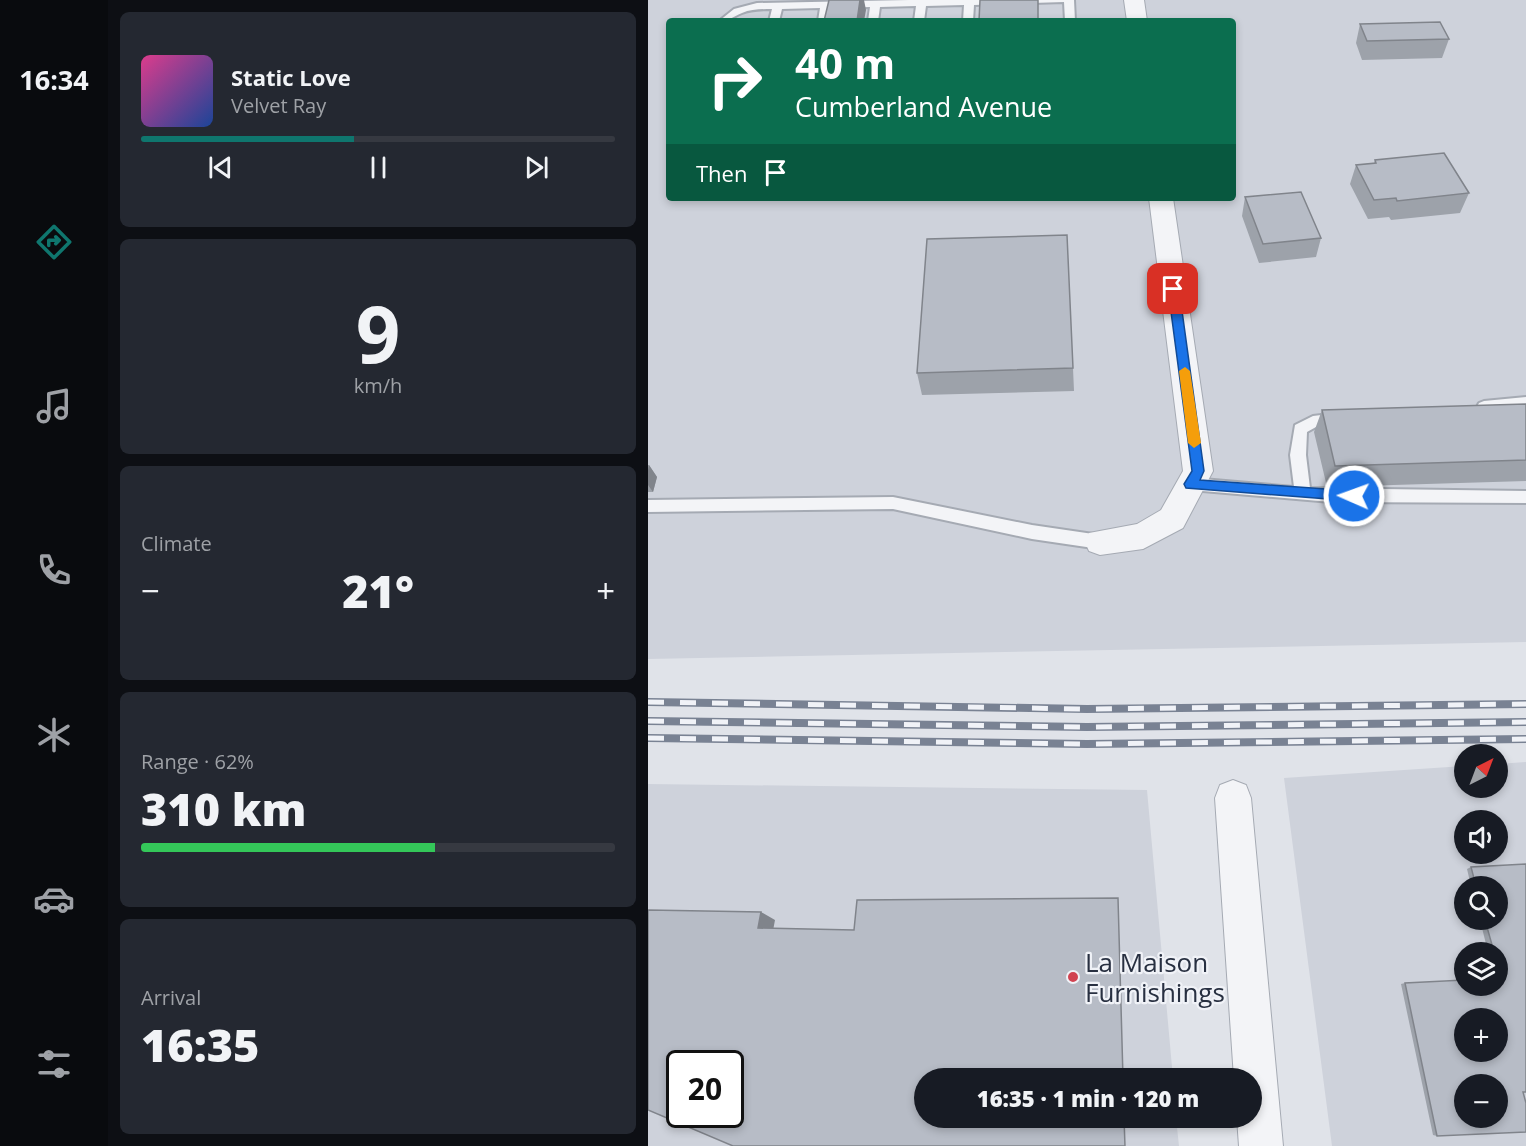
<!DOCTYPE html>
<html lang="en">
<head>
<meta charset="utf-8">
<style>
  :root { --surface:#171b24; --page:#242831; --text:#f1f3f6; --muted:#9ea1a6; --line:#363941; --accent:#0f766e }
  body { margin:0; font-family:"Open Sans",sans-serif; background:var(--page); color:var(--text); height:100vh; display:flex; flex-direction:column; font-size:22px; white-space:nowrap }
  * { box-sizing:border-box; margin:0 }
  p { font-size:20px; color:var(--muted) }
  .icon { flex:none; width:33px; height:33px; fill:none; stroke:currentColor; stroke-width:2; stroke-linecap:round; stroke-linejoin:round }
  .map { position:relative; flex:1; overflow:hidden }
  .sheet { display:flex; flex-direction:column; gap:12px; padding:12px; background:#0d0f14; width:540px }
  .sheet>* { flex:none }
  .top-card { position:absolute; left:18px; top:18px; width:570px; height:183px; border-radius:6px; box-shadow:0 3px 9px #0003; background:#0b6e4f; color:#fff; overflow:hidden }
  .needle { width:39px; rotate:42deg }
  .controls { position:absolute; left:806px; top:744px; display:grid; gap:12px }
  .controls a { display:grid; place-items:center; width:54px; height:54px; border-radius:50%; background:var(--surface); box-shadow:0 3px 9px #0003; font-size:30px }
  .speed { position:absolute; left:18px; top:1050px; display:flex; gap:12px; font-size:30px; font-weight:700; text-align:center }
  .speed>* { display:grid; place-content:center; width:78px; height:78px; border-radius:50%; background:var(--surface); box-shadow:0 3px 9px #0003; line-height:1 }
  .speed .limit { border:3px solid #111; border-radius:9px; background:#fff; color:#111 }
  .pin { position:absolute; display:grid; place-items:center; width:51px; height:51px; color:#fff; margin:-26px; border-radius:12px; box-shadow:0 3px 9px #0006 }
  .me { position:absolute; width:66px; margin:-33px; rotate:272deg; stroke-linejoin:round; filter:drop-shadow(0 0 4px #0008) }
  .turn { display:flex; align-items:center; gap:21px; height:126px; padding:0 30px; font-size:27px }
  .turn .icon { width:78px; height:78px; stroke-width:2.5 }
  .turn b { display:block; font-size:42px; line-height:51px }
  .then { display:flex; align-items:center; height:57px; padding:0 30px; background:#0003; gap:12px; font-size:22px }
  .big { font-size:45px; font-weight:800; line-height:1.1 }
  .sheet .widget { flex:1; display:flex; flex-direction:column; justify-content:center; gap:9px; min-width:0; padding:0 21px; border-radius:9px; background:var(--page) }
  .sheet .dial { align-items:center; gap:0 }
  .dial b { font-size:78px; line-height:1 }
  .song { display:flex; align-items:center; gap:18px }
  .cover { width:72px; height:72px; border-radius:9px; background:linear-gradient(135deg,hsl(330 70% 55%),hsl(220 70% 35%)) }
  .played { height:6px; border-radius:3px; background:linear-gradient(90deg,var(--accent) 45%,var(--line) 45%) }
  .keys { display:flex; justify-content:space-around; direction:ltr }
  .heat { display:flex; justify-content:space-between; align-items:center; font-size:33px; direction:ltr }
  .charge { height:9px; border-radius:4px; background:linear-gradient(90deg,#34c759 62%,var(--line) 0) }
  .trip { position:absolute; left:266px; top:1068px; width:348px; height:60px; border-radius:30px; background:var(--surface); box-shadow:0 3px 9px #0003; font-weight:800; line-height:60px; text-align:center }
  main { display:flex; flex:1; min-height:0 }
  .tab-bar { display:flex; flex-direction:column; width:108px; justify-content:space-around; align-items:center; background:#090b0e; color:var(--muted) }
  .tab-bar .icon { width:42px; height:42px }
  .tab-bar .selected { color:var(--accent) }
  .tab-bar b { font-size:27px; color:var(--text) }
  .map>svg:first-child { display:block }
  .built { fill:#ced2db; fill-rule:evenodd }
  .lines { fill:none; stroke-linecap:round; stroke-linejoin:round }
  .service-casing { stroke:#a5aab3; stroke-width:4 }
  .minor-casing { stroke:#a5aab3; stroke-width:2 }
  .service { fill:#f3f4f7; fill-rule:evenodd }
  .minor { fill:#f3f4f7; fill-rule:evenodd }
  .rail-casing { stroke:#798293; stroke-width:8 }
  .rail { stroke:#f0f2f7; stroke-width:5; stroke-dasharray:16; stroke-linecap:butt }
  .wall { fill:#9da2aa }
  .shaded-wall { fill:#80848b }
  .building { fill:#b7bcc6; stroke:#80848b; stroke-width:1.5; fill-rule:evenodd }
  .route { fill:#1a73e8; stroke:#114b97; stroke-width:1.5 }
  .slow { fill:#f59e0b }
  .poi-dot { fill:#d14351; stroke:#f0f2f7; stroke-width:2 }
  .labels { text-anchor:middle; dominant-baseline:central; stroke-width:4.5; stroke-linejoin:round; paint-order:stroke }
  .near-poi-label { font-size:26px; fill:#283041; stroke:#f0f2f7; text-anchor:start }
</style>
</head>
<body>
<main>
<nav class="tab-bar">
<b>16:34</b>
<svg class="icon selected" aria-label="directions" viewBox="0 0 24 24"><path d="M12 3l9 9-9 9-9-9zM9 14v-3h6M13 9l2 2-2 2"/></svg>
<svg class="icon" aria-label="music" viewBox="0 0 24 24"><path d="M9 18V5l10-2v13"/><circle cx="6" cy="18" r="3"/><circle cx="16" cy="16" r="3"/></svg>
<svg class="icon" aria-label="phone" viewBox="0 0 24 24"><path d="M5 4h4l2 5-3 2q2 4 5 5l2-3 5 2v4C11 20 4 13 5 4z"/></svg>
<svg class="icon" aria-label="climate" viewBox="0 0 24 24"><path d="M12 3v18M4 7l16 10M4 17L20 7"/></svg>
<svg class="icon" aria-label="car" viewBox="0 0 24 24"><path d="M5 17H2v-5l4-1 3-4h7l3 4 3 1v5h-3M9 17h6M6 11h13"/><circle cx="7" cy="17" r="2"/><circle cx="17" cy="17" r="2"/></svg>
<svg class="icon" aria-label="filters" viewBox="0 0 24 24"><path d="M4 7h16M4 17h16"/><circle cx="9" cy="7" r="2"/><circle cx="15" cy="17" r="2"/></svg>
</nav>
<section class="sheet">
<div class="widget">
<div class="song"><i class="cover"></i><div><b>Static Love</b><p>Velvet Ray</p></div></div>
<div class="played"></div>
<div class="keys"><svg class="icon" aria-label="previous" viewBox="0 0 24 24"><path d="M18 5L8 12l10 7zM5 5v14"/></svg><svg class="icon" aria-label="pause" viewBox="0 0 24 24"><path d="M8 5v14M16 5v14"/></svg><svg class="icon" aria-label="next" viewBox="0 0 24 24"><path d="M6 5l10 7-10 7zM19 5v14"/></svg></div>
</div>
<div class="widget dial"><b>9</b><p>km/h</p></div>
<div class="widget"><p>Climate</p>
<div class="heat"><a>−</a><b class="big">21°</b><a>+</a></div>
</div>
<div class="widget"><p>Range · 62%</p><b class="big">310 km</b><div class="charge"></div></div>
<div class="widget"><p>Arrival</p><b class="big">16:35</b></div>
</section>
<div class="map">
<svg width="878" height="1146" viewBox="0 0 878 1146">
  <rect width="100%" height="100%" fill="#e0e3e9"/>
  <!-- built -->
  <path class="built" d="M0 0H878V642L0 659ZM21 21H585V198H21Z
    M878 762V1146H684L636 778 816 766V788H849V764ZM816 820H849V854H816ZM816 886H849V920H816ZM816 952H849V986H816ZM816 1018H849V1052H816ZM816 1084H849V1118H816Z
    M0 784 499 790 525 1078H276V1118H528L531 1146H0ZM32 1064H82V1114H32Z"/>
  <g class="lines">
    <!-- service casing -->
    <g class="service-casing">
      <path id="service" d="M261 0H426L427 21H417L416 2 326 5 325 21H315L316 5 278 6 276 21H266L268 6 232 7 230 21H220L222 7 183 8 180 21H170L172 8 134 9 131 21H121L124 9C114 9 103 9 94 13 84 17 82 21 71 21L86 9 109 3Z
        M878 397V409L836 413 831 411 829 407 831 403 836 401Z
        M690 413 695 415 697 419 695 423 668 427 659 432 658 455 662 488 878 491V503L683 502 543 490 538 488 535 484 538 480 543 478 646 487 642 455 647 425 665 416Z
        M245 497 384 525 452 535 458 537 460 542 458 547 452 549 384 539 245 509 0 512V500Z"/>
    </g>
    <!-- minor casing -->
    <g class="minor-casing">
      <path id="minor" d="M476 0H496L499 21H479Z
        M501 198H525L565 471 535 528 495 549 452 555 441 551 437 542 441 533 489 524 513 510 535 471Z
        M585 780 598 785 603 798 635 1146H591L589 1118H603V1078H586L567 798 572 785Z"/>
    </g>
    <!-- service -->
    <use href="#service" class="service"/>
    <!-- minor -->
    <use href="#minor" class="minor"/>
    <!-- rail casing -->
    <g class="rail-casing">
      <path id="rail" d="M0 702 439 709 878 704
        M0 721 439 727 878 722
        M0 738 439 744 878 739"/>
    </g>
    <!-- rail -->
    <use href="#rail" class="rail"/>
  </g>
  <!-- wall -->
  <path class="wall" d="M712 24 801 39 794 58 714 60 708 43Z
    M727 160 821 193 812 213 743 220 741 217 720 219 702 184 708 165 726 163Z
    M597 197 673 238 668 257 611 263 594 216Z
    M425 368 426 391 274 395 269 373Z
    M878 404V481L679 487 666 432 674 410Z
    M0 465H1L9 477 5 492H0Z
    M878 864 875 1092 789 1136 785 1135 753 984 757 983 849 986V952H840L832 920H849V886H823L819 869 823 867Z"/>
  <!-- shaded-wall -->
  <path class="shaded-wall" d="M212 0H216L218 10 216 21H209Z
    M1 465 9 477 5 492 0 485V470Z
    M113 912 127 920 124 936 110 928Z"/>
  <!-- building -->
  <path class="building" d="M181 0H212L209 21H176Z
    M332 0H390V21H331Z
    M792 22 801 39 719 41 712 24Z
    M796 153 821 193 749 201 748 198 726 200 708 165 728 163 727 160Z
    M653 192 673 238 615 244 597 197Z
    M419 235 425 368 269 373 279 239Z
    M878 404V460L687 466 674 410Z
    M878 864V1092H875L878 1103V1132L789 1136 757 983 816 980V986H849V978H852L849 965V952H846L837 920H849V886H828L823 867ZM816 1018H849V1052H816ZM816 1084H849V1118H816Z
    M470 898 475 1078H276V1118H476L477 1146H85L0 1110V910L113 912 110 928 206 930 209 900ZM32 1064H82V1114H32Z"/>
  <!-- route -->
  <path class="route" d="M525 285 531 289 556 471 552 480 706 491 710 492 712 496 710 500 706 501 538 488 536 484 544 471 520 289Z"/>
  <!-- slow -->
  <path class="slow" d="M537 367 542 371 553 443 546 448 540 443 531 371Z"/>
  <!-- markers -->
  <circle class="poi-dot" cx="425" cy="977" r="6"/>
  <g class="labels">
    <!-- near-poi labels -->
    <g class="near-poi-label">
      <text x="437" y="962">La Maison<tspan x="437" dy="30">Furnishings</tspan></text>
    </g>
  </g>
</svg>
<div class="controls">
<a><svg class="needle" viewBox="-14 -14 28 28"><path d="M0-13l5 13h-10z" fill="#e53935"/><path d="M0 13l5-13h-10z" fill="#9ea1a6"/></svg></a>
<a><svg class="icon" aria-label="sound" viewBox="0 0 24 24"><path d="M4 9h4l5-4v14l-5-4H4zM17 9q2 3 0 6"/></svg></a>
<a><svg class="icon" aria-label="search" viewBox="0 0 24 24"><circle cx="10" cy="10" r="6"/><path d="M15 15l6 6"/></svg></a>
<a><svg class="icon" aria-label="layers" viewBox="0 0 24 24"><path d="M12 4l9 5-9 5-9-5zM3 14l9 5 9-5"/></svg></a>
<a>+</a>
<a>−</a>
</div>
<div class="speed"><div class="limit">20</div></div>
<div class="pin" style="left:525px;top:289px;background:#d93025"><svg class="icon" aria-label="arrive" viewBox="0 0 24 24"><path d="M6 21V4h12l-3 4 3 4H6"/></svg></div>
<svg class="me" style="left:706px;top:496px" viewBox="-20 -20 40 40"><circle r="17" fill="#1a73e8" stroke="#fff" stroke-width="3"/><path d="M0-11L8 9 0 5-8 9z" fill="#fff"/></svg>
<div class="trip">16:35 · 1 min · 120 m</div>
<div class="top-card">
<div class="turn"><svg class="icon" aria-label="right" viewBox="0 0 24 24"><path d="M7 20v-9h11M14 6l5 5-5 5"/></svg><div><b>40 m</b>Cumberland Avenue</div></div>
<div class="then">Then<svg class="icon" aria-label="arrive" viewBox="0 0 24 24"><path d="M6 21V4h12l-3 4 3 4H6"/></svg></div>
</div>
</div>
</main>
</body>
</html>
